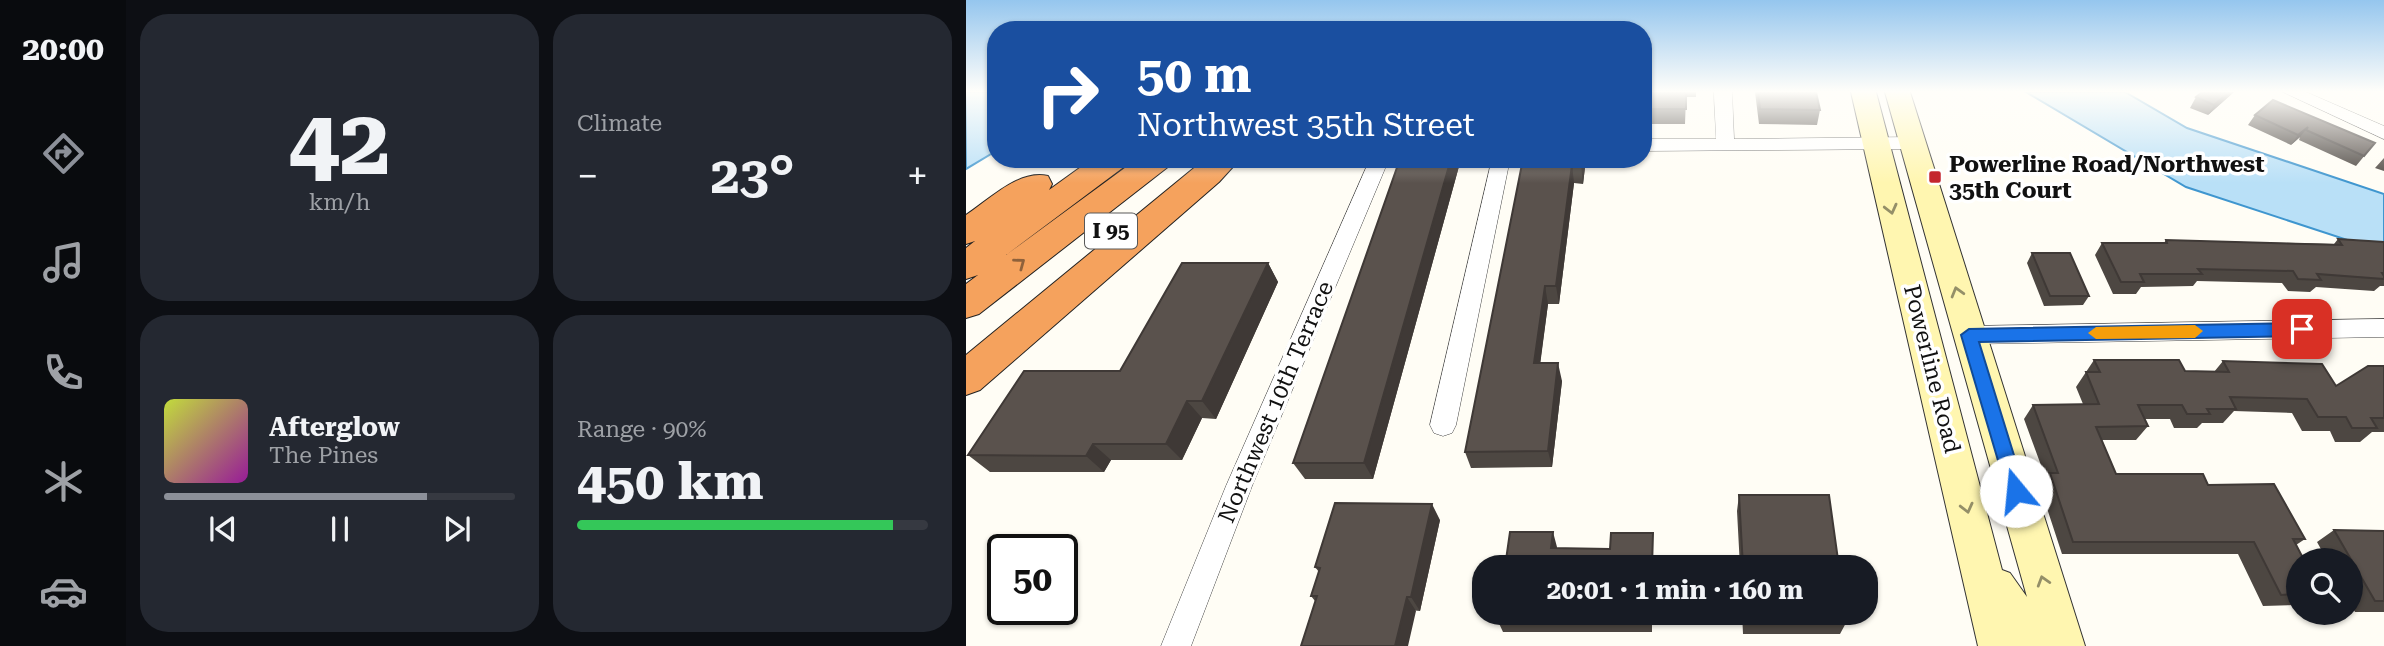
<!DOCTYPE html>
<html lang="en">
<head>
<meta charset="utf-8">
<style>
  :root { --surface:#171b24; --page:#242831; --text:#f1f3f6; --muted:#9ea1a6; --line:#363941; --accent:#8c9099 }
  body { margin:0; font-family:"Roboto Serif",serif; background:var(--page); color:var(--text); height:100vh; display:flex; flex-direction:column; font-size:26px; white-space:nowrap }
  * { box-sizing:border-box; margin:0 }
  p { font-size:23px; color:var(--muted) }
  .icon { flex:none; width:38px; height:38px; fill:none; stroke:currentColor; stroke-width:2; stroke-linecap:round; stroke-linejoin:round }
  .map { position:relative; flex:1; overflow:hidden }
  .panel { display:flex; flex-direction:column; gap:14px; padding:14px; background:#0d0f14; width:840px }
  .panel>* { flex:none }
  .guide { position:absolute; left:21px; top:21px; width:665px; height:147px; border-radius:28px; box-shadow:0 2px 5px #0004; background:#1a4fa0; color:#fff; overflow:hidden }
  .fabs { position:absolute; left:1320px; top:548px; display:grid; gap:14px }
  .fabs a { display:grid; place-items:center; width:77px; height:77px; border-radius:50%; background:var(--surface); box-shadow:0 2px 5px #0004; font-size:35px }
  .speed { position:absolute; left:21px; top:534px; display:flex; gap:14px; font-size:35px; font-weight:700; text-align:center }
  .speed>* { display:grid; place-content:center; width:91px; height:91px; border-radius:50%; background:var(--surface); box-shadow:0 2px 5px #0004; line-height:1 }
  .speed .limit { border:4px solid #111; border-radius:10px; background:#fff; color:#111 }
  .pin { position:absolute; display:grid; place-items:center; width:60px; height:60px; color:#fff; margin:-30px; border-radius:14px; box-shadow:0 4px 10px #0006 }
  .me { position:absolute; width:77px; margin:-38px; rotate:343deg; stroke-linejoin:round; filter:drop-shadow(0 0 5px #0008) }
  .turn { display:flex; align-items:center; gap:24px; height:147px; padding:0 35px; font-size:32px }
  .turn .icon { width:91px; height:91px; stroke-width:2.5 }
  .turn b { display:block; font-size:49px; line-height:60px }
  .big { font-size:52px; font-weight:700; line-height:1.1 }
  .panel .tile { flex:1; display:flex; flex-direction:column; justify-content:center; gap:10px; min-width:0; padding:0 24px; border-radius:28px; background:var(--page) }
  .panel .dial { align-items:center; gap:0 }
  .dial b { font-size:91px; line-height:1 }
  .song { display:flex; align-items:center; gap:21px }
  .cover { width:84px; height:84px; border-radius:10px; background:linear-gradient(135deg,hsl(70 70% 55%),hsl(300 70% 35%)) }
  .played { height:7px; border-radius:4px; background:linear-gradient(90deg,var(--accent) 75%,var(--line) 75%) }
  .keys { display:flex; justify-content:space-around; direction:ltr }
  .heat { display:flex; justify-content:space-between; align-items:center; font-size:38px; direction:ltr }
  .charge { height:10px; border-radius:5px; background:linear-gradient(90deg,#34c759 90%,var(--line) 0) }
  .panel .tiles { flex:1; display:grid; gap:14px; grid-template-columns:repeat(2,1fr) }
  .trip { position:absolute; left:506px; top:555px; width:406px; height:70px; border-radius:28px; background:var(--surface); box-shadow:0 2px 5px #0004; font-weight:700; line-height:70px; text-align:center }
  main { display:flex; flex:1; min-height:0 }
  .tab-bar { display:flex; flex-direction:column; width:126px; justify-content:space-around; align-items:center; background:#090b0e; color:var(--muted) }
  .tab-bar .icon { width:49px; height:49px }
  .tab-bar .active { color:var(--accent) }
  .tab-bar b { font-size:32px; color:var(--text) }
  .map>svg:first-child { display:block }
  .water { fill:#b9e0f7; stroke:#3f96cf; stroke-width:2 }
  .lines { fill:none; stroke-linecap:round; stroke-linejoin:round }
  .street-casing { stroke:#444; stroke-width:1 }
  .secondary-casing { stroke:#333; stroke-width:2 }
  .highway-casing { stroke:#222; stroke-width:2 }
  .street { fill:#fff; fill-rule:evenodd }
  .secondary { fill:#fff6b0; fill-rule:evenodd }
  .highway { fill:#f5a25d; fill-rule:evenodd }
  .wall { fill:#4d4742 }
  .shaded-wall { fill:#3f3936 }
  .building { fill:#5a524d; stroke:#3f3936; stroke-width:2 }
  .oneway { stroke:#948f68 }
  .oneway2 { stroke:#8e613b }
  .route { fill:#1a73e8; stroke:#114b97; stroke-width:2 }
  .slow { fill:#f59e0b }
  .poi-dot { fill:#c4262e; stroke:#fff; stroke-width:2.5 }
  .labels { text-anchor:middle; dominant-baseline:central; stroke-width:7; stroke-linejoin:round; paint-order:stroke }
  .shield { fill:#fff; stroke:#585858; stroke-width:2 }
  .shield-label { font-size:21px; font-weight:bold; fill:#111 }
  .poi-label { font-size:23px; font-weight:bold; fill:#111; stroke:#fff; text-anchor:start }
  .street-label { font-size:23px; fill:#111; stroke:#fff }
</style>
</head>
<body>
<main>
<nav class="tab-bar">
<b>20:00</b>
<svg class="icon active" aria-label="directions" viewBox="0 0 24 24"><path d="M12 3l9 9-9 9-9-9zM9 14v-3h6M13 9l2 2-2 2"/></svg>
<svg class="icon" aria-label="music" viewBox="0 0 24 24"><path d="M9 18V5l10-2v13"/><circle cx="6" cy="18" r="3"/><circle cx="16" cy="16" r="3"/></svg>
<svg class="icon" aria-label="phone" viewBox="0 0 24 24"><path d="M5 4h4l2 5-3 2q2 4 5 5l2-3 5 2v4C11 20 4 13 5 4z"/></svg>
<svg class="icon" aria-label="climate" viewBox="0 0 24 24"><path d="M12 3v18M4 7l16 10M4 17L20 7"/></svg>
<svg class="icon" aria-label="car" viewBox="0 0 24 24"><path d="M5 17H2v-5l4-1 3-4h7l3 4 3 1v5h-3M9 17h6M6 11h13"/><circle cx="7" cy="17" r="2"/><circle cx="17" cy="17" r="2"/></svg>
</nav>
<section class="panel">
<div class="tiles">
<div class="tile dial"><b>42</b><p>km/h</p></div>
<div class="tile"><p>Climate</p>
<div class="heat"><a>−</a><b class="big">23°</b><a>+</a></div>
</div>
<div class="tile">
<div class="song"><i class="cover"></i><div><b>Afterglow</b><p>The Pines</p></div></div>
<div class="played"></div>
<div class="keys"><svg class="icon" aria-label="previous" viewBox="0 0 24 24"><path d="M18 5L8 12l10 7zM5 5v14"/></svg><svg class="icon" aria-label="pause" viewBox="0 0 24 24"><path d="M8 5v14M16 5v14"/></svg><svg class="icon" aria-label="next" viewBox="0 0 24 24"><path d="M6 5l10 7-10 7zM19 5v14"/></svg></div>
</div>
<div class="tile"><p>Range · 90%</p><b class="big">450 km</b><div class="charge"></div></div>
</div>
</section>
<div class="map">
<svg width="1418" height="646" viewBox="0 0 1418 646">
  <rect width="100%" height="100%" fill="#fffdf5"/>
  <!-- water -->
  <path class="water" d="M0 92H30V151L0 169Z
    M1060 92H1159L1221 128 1418 194V252L1220 187Z"/>
  <g class="lines">
    <!-- street casing -->
    <g class="street-casing">
      <path id="street" d="M748 92H766L768 139 947 137 956 143 947 149 677 151V139H750Z
        M1317 92H1340L1418 126V139Z
        M404 159H423L286 486 225 646H195L260 486Z
        M526 159H544L490 425 486 433 477 436 468 433 464 425Z
        M1418 319V337L1003 344 995 341 991 335 995 329 1003 326Z"/>
    </g>
    <!-- secondary casing -->
    <g class="secondary-casing">
      <path id="secondary" d="M885 92H910L1036 570 1044 573 1061 597 919 92H944L1119 646H1012Z"/>
    </g>
    <!-- highway casing -->
    <g class="highway-casing">
      <path id="highway" d="M126 159H164L159 166 40 255 171 159H208L203 166 13 314 0 318V284L12 275 0 279V248L9 241 0 244V215C23 200 53 169 82 176L86 184 83 190Z
        M239 159H274L253 182 14 390 0 395V355Z"/>
    </g>
    <!-- street -->
    <use href="#street" class="street"/>
    <!-- secondary -->
    <use href="#secondary" class="secondary"/>
    <!-- highway -->
    <use href="#highway" class="highway"/>
  </g>
  <!-- wall -->
  <path class="wall" d="M677 92H730V97H720L719 124H677Z
    M789 92H850L854 110 851 125 793 124Z
    M1236 92H1268L1242 115 1224 108 1230 97Z
    M1289 115 1409 143 1390 166 1333 140 1334 137 1325 145 1282 125Z
    M1418 158V171L1409 168Z
    M434 159H495L407 479H339L327 463Z
    M557 159H620L617 184 608 183 593 304H582L574 363 596 381 586 467 505 468 499 452Z
    M1372 239 1418 242V286H1414L1408 291 1350 287 1344 292 1322 291 1316 283 1231 281 1227 286 1175 287 1170 294H1147L1129 255 1136 243H1198L1200 240 1368 244Z
    M1066 253 1123 296 1117 305 1078 306 1061 263Z
    M302 263 312 282 250 419 236 418 216 460H145L138 472H24L2 455 154 371Z
    M1128 360 1219 371 1248 372 1257 361 1370 386 1418 366V432H1406L1394 442H1369L1364 431H1336L1326 413 1268 411 1257 423H1236L1231 428H1208L1204 419H1178L1182 426 1170 440H1136L1150 474 1242 485 1339 539 1330 545 1332 560V605L1297 606 1272 554H1096L1074 487 1080 479 1058 419 1067 405 1117 404 1110 387Z
    M773 495 873 567H774L771 511Z
    M474 520 454 611 349 601 345 596 353 572 349 567Z
    M1368 530 1418 531V612H1389L1384 603V560H1361L1351 542Z
    M686 612V632H537L531 619Z
    M776 612H879L881 621 874 634H777Z"/>
  <!-- shaded-wall -->
  <path class="shaded-wall" d="M1263 92H1268L1242 115 1248 105Z
    M1342 127 1334 137 1325 145 1332 135Z
    M485 159H495L407 479 398 463Z
    M616 159H620L617 184 615 165Z
    M606 165 608 183 593 304 590 286Z
    M302 263 312 282 250 419 236 401Z
    M579 286 582 304 572 381 568 363Z
    M592 363 596 381 586 467 582 451Z
    M221 401 236 418 216 460 200 444Z
    M127 444 145 460 138 472 120 456Z
    M466 504 474 520 454 611 445 597Z
    M587 532 591 547 589 563 585 548Z
    M441 597 450 611 442 646H429Z"/>
  <!-- building -->
  <path class="building" d="M677 92H720V109H677Z
    M792 92H850L854 110 794 109Z
    M1236 92H1263L1248 105 1230 97Z
    M1307 100 1409 143 1398 156 1340 130 1342 127 1332 135 1289 115Z
    M434 159H485L398 463H327Z
    M557 159H616L615 165H606L590 286H579L568 363H592L582 451 499 452Z
    M1372 239 1418 242V273H1416L1418 276V279L1351 274 1355 280 1332 279 1327 271 1232 269 1236 274H1174L1178 282H1155L1136 243H1201L1200 240 1376 245Z
    M1066 253H1104L1123 296H1084Z
    M216 263H302L236 401H221L200 444H127L120 456 2 455 58 371H154Z
    M1128 360H1213L1219 371 1263 372 1257 361 1356 364 1370 386 1402 366H1418V418H1405L1411 428H1386L1380 417H1352L1341 399 1264 397 1270 409H1241L1244 414H1221L1216 405H1172L1182 426 1130 427 1150 474H1237L1242 485 1308 484 1339 539H1327L1338 560H1332V594L1315 595 1288 542H1107L1084 473H1092L1067 405 1133 404 1120 372H1134Z
    M773 495H863L873 567H777Z
    M369 503 466 504 445 597H441L429 646H335L351 596H345L354 568 349 567Z
    M1368 530 1418 531V601H1409Z
    M544 532H587L585 548 644 549 645 533H687L686 567H539Z
    M532 612H685V619H531Z
    M779 612H879L881 621H780Z"/>
  <!-- one-way arrows -->
  <defs><path id="oneway-chevron" d="M-2-3.5L2.5 0L-2 3.5" fill="none" stroke-width="1.6" stroke-linecap="round" stroke-linejoin="round" transform="scale(1.75)"/></defs>
  <g class="oneway">
    <use href="#oneway-chevron" transform="translate(925 209) rotate(76)"/>
    <use href="#oneway-chevron" transform="translate(991 292) rotate(-106)"/>
    <use href="#oneway-chevron" transform="translate(1001 508) rotate(76)"/>
    <use href="#oneway-chevron" transform="translate(1077 581) rotate(-107)"/>
  </g>
  <use class="oneway2" href="#oneway-chevron" transform="translate(54 263) rotate(-37)"/>
  <!-- sky -->
  <linearGradient id="sky" x2="0" y2="1"><stop stop-color="#95c6ee"/><stop offset="0.5" stop-color="#fffefa"/><stop offset="1" stop-color="#fffefa" stop-opacity="0"/></linearGradient>
  <rect width="1418" height="183" fill="url(#sky)"/>
  <!-- route -->
  <path class="route" d="M1336 323 1344 329 1336 336 1013 342 1059 491 1057 497 1050 499 1043 497 1041 491 995 335 1003 329Z"/>
  <!-- slow -->
  <path class="slow" d="M1229 325 1237 331 1229 338 1130 339 1122 333 1130 327Z"/>
  <!-- markers -->
  <rect class="poi-dot" x="962" y="170" width="14" height="14" rx="3.5"/>
  <g class="labels">
    <!-- shield labels -->
    <rect class="shield" x="119" y="213.5" width="52" height="35" rx="5"/>
    <g class="shield-label">
      <text x="145" y="231">I 95</text>
    </g>
    <!-- poi labels -->
    <g class="poi-label">
      <text x="983" y="164">Powerline Road/Northwest<tspan x="983" dy="26">35th Court</tspan></text>
    </g>
    <!-- street labels -->
    <g class="street-label">
      <text transform="translate(966 369) rotate(76)">Powerline Road</text>
      <text transform="translate(310 402) rotate(-67)">Northwest 10th Terrace</text>
    </g>
  </g>
</svg>
<div class="fabs">
<a><svg class="icon" aria-label="search" viewBox="0 0 24 24"><circle cx="10" cy="10" r="6"/><path d="M15 15l6 6"/></svg></a>
</div>
<div class="speed"><div class="limit">50</div></div>
<div class="pin" style="left:1336px;top:329px;background:#d93025"><svg class="icon" aria-label="arrive" viewBox="0 0 24 24"><path d="M6 21V4h12l-3 4 3 4H6"/></svg></div>
<svg class="me" style="left:1050px;top:491px" viewBox="-20 -20 40 40"><circle r="19" fill="#fff"/><path d="M0-13L10 11 0 6-10 11z" fill="#1a73e8"/></svg>
<div class="trip">20:01 · 1 min · 160 m</div>
<div class="guide">
<div class="turn"><svg class="icon" aria-label="right" viewBox="0 0 24 24"><path d="M7 20v-9h11M14 6l5 5-5 5"/></svg><div><b>50 m</b>Northwest 35th Street</div></div>
</div>
</div>
</main>
</body>
</html>
